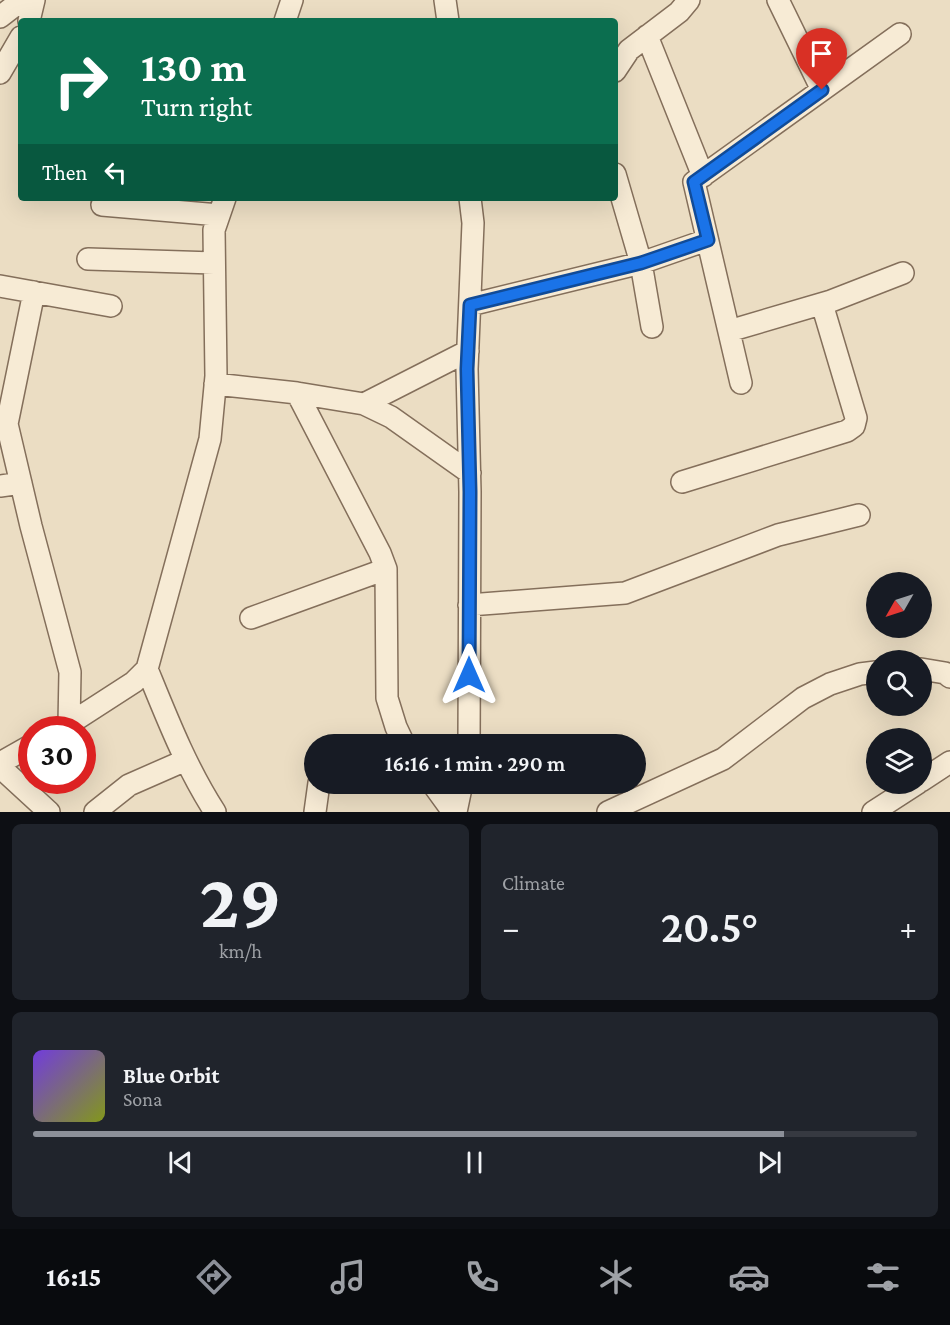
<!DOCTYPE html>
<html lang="en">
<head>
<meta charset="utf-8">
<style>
  :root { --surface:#171b24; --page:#20242c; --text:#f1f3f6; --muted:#9ea1a6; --line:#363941; --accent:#8c9099 }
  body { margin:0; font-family:"Crimson Pro",serif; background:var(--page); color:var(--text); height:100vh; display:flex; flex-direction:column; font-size:22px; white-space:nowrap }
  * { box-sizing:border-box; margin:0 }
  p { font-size:20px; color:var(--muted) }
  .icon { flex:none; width:33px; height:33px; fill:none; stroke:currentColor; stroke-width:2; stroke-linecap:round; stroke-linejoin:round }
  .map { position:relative; height:812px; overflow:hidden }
  .details { display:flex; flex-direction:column; gap:12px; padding:12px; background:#0d0f14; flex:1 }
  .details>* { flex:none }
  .guide { position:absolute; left:18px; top:18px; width:600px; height:183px; border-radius:6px; box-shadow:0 6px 24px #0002; background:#0b6e4f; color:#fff; overflow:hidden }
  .needle { width:39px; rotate:231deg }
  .tools { position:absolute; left:866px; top:572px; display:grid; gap:12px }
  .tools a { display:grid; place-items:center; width:66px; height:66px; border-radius:50%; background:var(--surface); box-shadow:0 6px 24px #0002; font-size:30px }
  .speed { position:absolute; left:18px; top:716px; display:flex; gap:12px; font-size:30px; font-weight:700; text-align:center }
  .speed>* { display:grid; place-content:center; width:78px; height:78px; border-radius:50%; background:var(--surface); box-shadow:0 6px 24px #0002; line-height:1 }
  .speed .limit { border:9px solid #d22; background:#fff; color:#111 }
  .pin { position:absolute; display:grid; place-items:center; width:51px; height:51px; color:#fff; margin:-62px -26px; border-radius:50% 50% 50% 0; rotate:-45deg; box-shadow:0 0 6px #0007 }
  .pin .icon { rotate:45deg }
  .me { position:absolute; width:66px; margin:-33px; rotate:0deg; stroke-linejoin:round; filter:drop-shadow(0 0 4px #0008) }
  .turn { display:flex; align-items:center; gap:21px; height:126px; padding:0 24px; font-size:27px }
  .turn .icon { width:78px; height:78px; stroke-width:2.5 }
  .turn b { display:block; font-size:42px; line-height:51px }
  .then { display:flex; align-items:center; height:57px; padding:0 24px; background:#0003; gap:12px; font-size:22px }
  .big { font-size:45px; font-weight:600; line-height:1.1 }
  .details .card { flex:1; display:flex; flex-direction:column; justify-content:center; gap:9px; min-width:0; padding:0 21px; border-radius:9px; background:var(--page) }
  .details .dial { align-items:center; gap:0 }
  .dial b { font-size:78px; line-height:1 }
  .song { display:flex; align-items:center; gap:18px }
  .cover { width:72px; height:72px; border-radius:9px; background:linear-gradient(135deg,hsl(260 70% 55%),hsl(70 70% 35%)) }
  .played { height:6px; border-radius:3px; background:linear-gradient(90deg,var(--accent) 85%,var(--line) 85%) }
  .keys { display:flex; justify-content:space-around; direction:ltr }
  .heat { display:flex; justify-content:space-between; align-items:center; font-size:33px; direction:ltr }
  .details .tiles { flex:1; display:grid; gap:12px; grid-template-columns:1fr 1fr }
  .card:last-child { grid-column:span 2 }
  .trip { position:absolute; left:304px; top:734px; width:342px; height:60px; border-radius:30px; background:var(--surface); box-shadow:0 6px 24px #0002; font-weight:600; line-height:60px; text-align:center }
  .tab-bar { display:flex; height:96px; justify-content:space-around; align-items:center; background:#090b0e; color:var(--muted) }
  .tab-bar .icon { width:42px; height:42px }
  .tab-bar .selected { color:var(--accent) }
  .tab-bar b { font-size:27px; color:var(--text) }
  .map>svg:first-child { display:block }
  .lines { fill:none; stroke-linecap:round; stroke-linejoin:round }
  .minor-casing { stroke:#846f5b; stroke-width:24 }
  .minor { stroke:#f7ebd5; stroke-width:21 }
  .route-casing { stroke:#114b97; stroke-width:15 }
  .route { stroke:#1a73e8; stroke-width:10 }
</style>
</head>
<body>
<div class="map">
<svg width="950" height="812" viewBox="0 0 950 812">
  <rect width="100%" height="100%" fill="#ebddc3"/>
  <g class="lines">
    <!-- minor casing -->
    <g class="minor-casing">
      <path id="minor" d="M445 0 448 21
        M778 0 822 90
        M0 17 22 0
        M29 21 34 0
        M285 21 292 0
        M647 36 703 176
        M615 71 629 50 679 12 689 0
        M0 73 21 37
        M615 174 641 263 652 327
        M102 205 219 215
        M88 259 214 263
        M0 286 111 306
        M34 292 7 424 31 526 70 672 69 724 61 729
        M470 305 641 263 707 240
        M729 331 831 301 903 273
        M741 383 694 182 900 34
        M215 384 297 393 364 404 391 417 470 473
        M297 393 380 553 386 569 387 698 396 727 404 744
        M364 404 468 351
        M682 482 847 431 854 426 856 418 822 304
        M0 486 21 483
        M469 605 625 593 778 535 859 515
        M251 618 386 569
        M147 669C167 718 186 767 215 812
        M921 669 945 673 950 677
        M69 724 134 682 147 669 210 439 216 376 214 230 225 198
        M469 744 470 492 467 369 473 223 470 198
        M0 763 32 745
        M0 767 49 812
        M921 781 950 762
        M432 783 453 812
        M95 812 129 785 186 760
        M315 812 319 783
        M456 812 462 783
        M608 812 723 759 803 698 830 684 860 674 876 672
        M873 812 918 783"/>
    </g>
    <!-- minor -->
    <use href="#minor" class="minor"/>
  </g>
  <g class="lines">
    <!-- route casing -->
    <g class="route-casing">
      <path id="route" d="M469 675 470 492 467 369 470 305 641 263 708 240 694 182 822 90"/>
    </g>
    <!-- route -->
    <use href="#route" class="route"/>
  </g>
</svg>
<div class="tools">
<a><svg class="needle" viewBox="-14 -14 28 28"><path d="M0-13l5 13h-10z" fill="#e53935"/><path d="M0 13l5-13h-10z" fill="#9ea1a6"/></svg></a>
<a><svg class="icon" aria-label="search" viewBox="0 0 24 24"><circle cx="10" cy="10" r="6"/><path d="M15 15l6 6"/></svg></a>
<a><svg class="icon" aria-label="layers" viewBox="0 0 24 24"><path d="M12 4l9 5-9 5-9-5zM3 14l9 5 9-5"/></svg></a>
</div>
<div class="speed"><div class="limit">30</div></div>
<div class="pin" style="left:822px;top:90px;background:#d93025"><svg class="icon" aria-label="arrive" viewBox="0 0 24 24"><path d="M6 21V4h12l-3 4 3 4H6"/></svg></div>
<svg class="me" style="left:469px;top:675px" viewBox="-20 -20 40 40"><path d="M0-17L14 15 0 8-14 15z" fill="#1a73e8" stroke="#fff" stroke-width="4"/></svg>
<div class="trip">16:16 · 1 min · 290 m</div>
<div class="guide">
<div class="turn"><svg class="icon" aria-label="right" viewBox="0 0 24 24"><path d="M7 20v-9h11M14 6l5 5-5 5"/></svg><div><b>130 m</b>Turn right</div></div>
<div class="then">Then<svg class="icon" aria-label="left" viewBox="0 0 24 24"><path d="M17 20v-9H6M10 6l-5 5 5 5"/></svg></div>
</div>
</div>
<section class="details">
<div class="tiles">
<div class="card dial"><b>29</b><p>km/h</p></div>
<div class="card"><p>Climate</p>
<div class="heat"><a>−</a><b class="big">20.5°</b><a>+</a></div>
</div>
<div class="card">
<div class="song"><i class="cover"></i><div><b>Blue Orbit</b><p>Sona</p></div></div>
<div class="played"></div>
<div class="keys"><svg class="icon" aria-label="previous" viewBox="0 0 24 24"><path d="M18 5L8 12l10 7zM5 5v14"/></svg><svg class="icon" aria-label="pause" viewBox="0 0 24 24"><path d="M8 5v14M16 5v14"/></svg><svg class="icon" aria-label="next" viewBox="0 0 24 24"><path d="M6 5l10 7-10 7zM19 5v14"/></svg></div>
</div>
</div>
</section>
<nav class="tab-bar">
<b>16:15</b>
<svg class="icon selected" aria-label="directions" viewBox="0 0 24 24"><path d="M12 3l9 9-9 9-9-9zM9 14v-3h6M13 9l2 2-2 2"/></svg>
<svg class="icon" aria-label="music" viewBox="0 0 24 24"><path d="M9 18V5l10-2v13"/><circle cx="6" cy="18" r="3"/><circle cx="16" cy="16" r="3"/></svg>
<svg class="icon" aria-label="phone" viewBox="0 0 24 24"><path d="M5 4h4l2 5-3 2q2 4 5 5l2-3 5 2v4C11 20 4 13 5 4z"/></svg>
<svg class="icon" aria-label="climate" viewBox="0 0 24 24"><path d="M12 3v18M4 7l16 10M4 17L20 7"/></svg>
<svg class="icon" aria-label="car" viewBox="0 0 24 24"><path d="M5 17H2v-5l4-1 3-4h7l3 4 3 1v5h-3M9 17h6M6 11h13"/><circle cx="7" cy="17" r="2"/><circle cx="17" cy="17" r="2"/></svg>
<svg class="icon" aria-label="filters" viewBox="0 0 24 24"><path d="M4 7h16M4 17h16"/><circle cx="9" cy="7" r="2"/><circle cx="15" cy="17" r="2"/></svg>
</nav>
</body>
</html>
